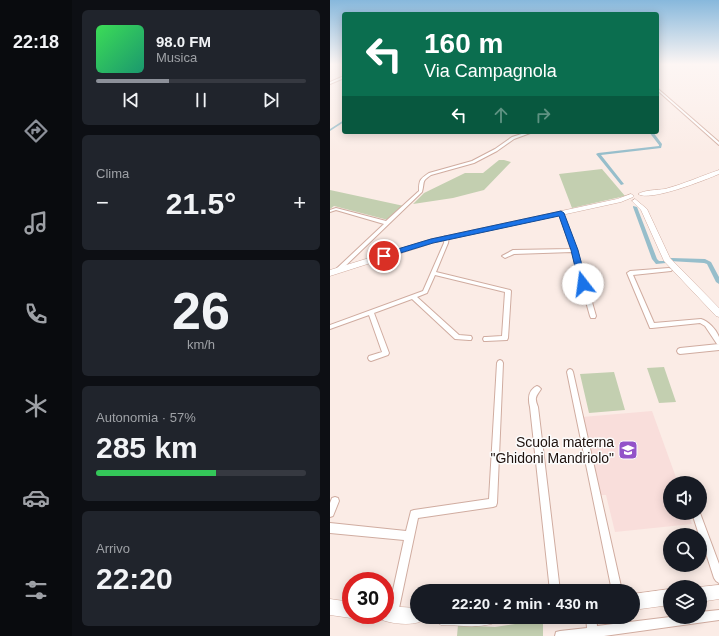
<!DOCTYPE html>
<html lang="it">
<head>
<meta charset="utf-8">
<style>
  :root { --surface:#171b24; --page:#20242c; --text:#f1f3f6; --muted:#9ea1a6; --line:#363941; --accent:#8c9099 }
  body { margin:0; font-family:Arial,sans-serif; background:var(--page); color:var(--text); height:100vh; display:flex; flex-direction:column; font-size:15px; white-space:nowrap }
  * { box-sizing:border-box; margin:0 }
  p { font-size:13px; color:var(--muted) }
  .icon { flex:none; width:22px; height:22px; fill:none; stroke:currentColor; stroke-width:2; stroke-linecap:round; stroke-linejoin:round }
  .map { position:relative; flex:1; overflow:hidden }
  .details { display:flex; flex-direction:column; gap:10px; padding:10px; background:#0d0f14; width:258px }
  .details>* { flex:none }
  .hud { position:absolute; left:12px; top:12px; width:317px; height:122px; border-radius:4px; box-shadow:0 2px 10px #0003; background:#0b6e4f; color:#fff; overflow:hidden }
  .controls { position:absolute; left:333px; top:476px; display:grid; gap:8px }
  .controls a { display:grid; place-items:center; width:44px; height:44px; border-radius:50%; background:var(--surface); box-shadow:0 2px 10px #0003; font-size:20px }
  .speed { position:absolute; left:12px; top:572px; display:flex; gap:8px; font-size:20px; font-weight:700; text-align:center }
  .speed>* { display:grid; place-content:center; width:52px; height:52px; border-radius:50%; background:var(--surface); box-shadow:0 2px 10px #0003; line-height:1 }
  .speed .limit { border:6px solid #d22; background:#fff; color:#111 }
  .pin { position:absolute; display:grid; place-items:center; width:34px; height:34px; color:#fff; margin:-17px; border:2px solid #fff; border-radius:50%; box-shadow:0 1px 4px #0007 }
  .me { position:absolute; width:44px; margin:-22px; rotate:345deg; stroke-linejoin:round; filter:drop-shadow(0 0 3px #0008) }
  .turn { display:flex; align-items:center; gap:14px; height:84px; padding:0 16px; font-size:18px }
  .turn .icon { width:52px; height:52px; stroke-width:2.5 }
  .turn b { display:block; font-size:28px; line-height:34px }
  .lanes { display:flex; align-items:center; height:38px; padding:0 16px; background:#0003; justify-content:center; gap:20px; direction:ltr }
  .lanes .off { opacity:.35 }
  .big { font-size:30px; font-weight:800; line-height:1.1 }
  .details .widget { flex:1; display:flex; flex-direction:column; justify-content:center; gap:6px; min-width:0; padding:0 14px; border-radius:6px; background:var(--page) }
  .details .dial { align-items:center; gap:0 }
  .dial b { font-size:52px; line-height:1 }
  .song { display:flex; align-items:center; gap:12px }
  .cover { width:48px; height:48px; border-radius:6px; background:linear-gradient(135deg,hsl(130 70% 55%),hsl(160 70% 35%)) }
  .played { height:4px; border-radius:2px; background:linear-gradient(90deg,var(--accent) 35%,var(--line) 35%) }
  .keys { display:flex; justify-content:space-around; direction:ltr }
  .heat { display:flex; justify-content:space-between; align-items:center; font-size:22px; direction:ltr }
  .charge { height:6px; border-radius:3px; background:linear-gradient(90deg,#34c759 57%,var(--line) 0) }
  .trip { position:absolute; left:80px; top:584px; width:230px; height:40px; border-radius:20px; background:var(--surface); box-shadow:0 2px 10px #0003; font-weight:800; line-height:40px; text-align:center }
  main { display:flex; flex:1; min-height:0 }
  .tabs { display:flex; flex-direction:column; width:72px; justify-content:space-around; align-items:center; background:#090b0e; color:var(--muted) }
  .tabs .icon { width:28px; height:28px }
  .tabs .on { color:var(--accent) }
  .tabs b { font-size:18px; color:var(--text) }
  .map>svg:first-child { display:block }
  .education { fill:#f9dedb }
  .green { fill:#c3cfb0 }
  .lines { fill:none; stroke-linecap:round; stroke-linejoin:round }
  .canal { fill:#97becb; fill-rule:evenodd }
  .street-casing { stroke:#d0aca0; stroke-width:2 }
  .secondary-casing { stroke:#d0aca0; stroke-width:1 }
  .street { fill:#fff; fill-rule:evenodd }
  .secondary { fill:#fff; fill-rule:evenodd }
  .route { fill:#1a73e8; stroke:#114b97 }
  .labels { text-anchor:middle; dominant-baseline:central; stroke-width:3; stroke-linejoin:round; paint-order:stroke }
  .near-poi-label { font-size:14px; fill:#1d110d; stroke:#fcfcfc; text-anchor:end }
</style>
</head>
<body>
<main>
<nav class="tabs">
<b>22:18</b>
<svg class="icon on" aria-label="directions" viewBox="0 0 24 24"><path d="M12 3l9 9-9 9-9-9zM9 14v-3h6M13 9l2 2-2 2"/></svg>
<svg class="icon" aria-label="music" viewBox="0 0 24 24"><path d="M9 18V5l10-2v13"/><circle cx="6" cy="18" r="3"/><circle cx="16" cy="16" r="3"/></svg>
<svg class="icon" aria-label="phone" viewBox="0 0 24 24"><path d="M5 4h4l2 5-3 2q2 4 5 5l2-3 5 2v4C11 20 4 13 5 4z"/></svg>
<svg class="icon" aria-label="climate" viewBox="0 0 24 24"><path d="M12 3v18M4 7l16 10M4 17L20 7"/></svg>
<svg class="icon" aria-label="car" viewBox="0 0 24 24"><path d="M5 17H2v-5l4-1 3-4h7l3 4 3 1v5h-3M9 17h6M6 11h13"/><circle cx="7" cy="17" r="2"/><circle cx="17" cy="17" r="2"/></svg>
<svg class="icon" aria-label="filters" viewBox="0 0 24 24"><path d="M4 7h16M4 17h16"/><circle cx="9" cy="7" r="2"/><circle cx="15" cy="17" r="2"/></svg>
</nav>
<section class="details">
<div class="widget">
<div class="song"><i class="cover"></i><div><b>98.0 FM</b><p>Musica</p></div></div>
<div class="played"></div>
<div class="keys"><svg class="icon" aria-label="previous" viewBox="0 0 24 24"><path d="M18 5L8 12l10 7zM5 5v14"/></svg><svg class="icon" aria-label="pause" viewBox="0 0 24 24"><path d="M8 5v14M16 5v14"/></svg><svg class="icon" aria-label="next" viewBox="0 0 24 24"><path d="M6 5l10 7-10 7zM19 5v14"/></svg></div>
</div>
<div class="widget"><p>Clima</p>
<div class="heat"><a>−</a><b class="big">21.5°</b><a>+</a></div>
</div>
<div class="widget dial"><b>26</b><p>km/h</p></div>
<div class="widget"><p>Autonomia · 57%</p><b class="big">285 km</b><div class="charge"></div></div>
<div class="widget"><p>Arrivo</p><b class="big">22:20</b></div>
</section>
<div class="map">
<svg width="389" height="636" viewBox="0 0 389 636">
  <rect width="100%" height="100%" fill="#fbece6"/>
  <!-- education -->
  <path class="education" d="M322 411 348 483H340V513H358L362 524 285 532 276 495H269L252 417Z"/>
  <!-- green -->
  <path class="green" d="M169 160H174L181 162 154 190 123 198 83 204 94 193 135 173H153Z
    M272 169 295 196 242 208 229 174Z
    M0 190 74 206 58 220 4 206 0 209Z
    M334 367 346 402 329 403 317 368Z
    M284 372 295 410 259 413 250 374Z
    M213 620V636H127L128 625 165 627Z"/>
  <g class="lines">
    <!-- canal -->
    <path class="canal" d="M14 120V122L0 131V129Z
      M319 132H323L332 144 331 148 271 155 294 184 291 185 266 154 268 153 329 146V145Z
      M303 206 307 207 327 259 329 261H336L337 262 336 263 326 264 322 259 303 207Z
      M341 258 375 259 381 262 389 277V284L386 282 377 264 374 263 339 261 338 260Z"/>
    <!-- street casing -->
    <g class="street-casing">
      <path id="street" d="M14 76V78L0 84V82Z
        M327 88 389 142V145L327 90Z
        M198 132H203L184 139 167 151 144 163 101 175C91 182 95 181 92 192L9 272H5L4 271 5 270 54 224 6 210 0 212V210L6 208 56 221 89 191C89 180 90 179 99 173L142 161 165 149 182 137Z
        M229 212H231L233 213 247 250 266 316 265 318H261L260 316 242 252 184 254 175 258 172 256 183 250 241 249 229 213Z
        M115 236H117L119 237 118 243 106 272 180 290 181 291 178 338 177 340 156 341H154L153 339 154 337H156L172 336 175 292 105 275 97 293 87 297 129 335 141 336 142 338 141 340H139L125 339 82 299 44 313 59 353 58 355 41 361 39 360 38 358 39 356 52 352 39 315 0 329V325L93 291 114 243Z
        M339 268 341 269 342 270 341 271 303 275 324 323 371 319C378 321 386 329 389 337 389 340 389 346 389 350L350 354 348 353 347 351 348 349 350 348 389 344H387L375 326 370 323 322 328H320L297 273 300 271Z
        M170 360 172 361 173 363 167 503 166 506 163 507 88 518 68 613 67 617 63 618 59 617 58 613 74 540 0 533V523L76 531 81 511 84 510 159 499 167 363 168 361Z
        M240 369 242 370 243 372 292 591H282L237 372 238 370Z
        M207 386 209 387 211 389C206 397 204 397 208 407L230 591H220L200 407C198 399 198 390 207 386Z
        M5 497 8 498 9 501 3 516 0 517V503L2 498Z
        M364 513H370L389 564V583L386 581 384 578 370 535H369L363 516Z
        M389 610V620L274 636H225L226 632 230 631 257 628 256 617H266L267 626 340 617H370V612Z"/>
    </g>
    <!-- secondary casing -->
    <g class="secondary-casing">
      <path id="secondary" d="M389 170V174C375 180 320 202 308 194 314 190 327 190 335 189 354 184 371 176 389 170Z
        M301 194 304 196 303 197 291 202 103 243 0 276V270L101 239 287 199Z
        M305 199 317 209 340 258 389 308V317L386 316 334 261 311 210 302 201Z
        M389 585V599L370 602V587H369Z
        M340 589V605L303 610V594Z
        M0 599 21 602V615H26L21 618 0 615Z
        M55 606 87 608V617H94L92 621C82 626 60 624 50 619L48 615H55Z
        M103 617H170L167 622C151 629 129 625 111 625L106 622Z"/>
    </g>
    <!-- street -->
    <use href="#street" class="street"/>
    <!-- secondary -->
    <use href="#secondary" class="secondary"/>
  </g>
  <!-- sky -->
  <linearGradient id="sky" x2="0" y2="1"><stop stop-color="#87b8dc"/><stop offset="0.42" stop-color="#fdf6f4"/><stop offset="1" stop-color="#fdf6f4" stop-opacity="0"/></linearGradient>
  <rect width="389" height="153" fill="url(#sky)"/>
  <!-- route -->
  <path class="route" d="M231 211 234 213 248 250 257 284 256 286H250L249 284 241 250 229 216 103 243 54 258 50 256 51 254 101 239Z"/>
  <!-- icons -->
  <defs>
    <g id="school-square" transform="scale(1)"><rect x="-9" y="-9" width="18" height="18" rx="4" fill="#9353c9" stroke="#fcfcfc"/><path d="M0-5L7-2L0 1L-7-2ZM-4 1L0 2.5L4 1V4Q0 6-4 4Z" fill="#fff"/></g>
  </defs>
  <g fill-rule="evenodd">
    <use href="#school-square" x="298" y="450"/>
  </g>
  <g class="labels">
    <!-- near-poi labels -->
    <g class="near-poi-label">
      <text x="284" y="442">Scuola materna<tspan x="284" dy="16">"Ghidoni Mandriolo"</tspan></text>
    </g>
  </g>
</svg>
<div class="controls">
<a><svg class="icon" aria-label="sound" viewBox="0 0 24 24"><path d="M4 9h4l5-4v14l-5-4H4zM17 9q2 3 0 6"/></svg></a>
<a><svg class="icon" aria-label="search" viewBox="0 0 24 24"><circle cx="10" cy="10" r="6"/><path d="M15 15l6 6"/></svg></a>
<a><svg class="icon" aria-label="layers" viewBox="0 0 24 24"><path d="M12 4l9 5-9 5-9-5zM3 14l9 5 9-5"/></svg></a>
</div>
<div class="speed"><div class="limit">30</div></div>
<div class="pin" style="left:54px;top:256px;background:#d93025"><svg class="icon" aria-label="arrive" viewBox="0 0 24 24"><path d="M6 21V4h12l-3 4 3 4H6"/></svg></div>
<svg class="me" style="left:253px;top:284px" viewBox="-20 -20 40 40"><circle r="19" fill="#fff"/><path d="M0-13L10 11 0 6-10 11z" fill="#1a73e8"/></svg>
<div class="trip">22:20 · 2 min · 430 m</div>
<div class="hud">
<div class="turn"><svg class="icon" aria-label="left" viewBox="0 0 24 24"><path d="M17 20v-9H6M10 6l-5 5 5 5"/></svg><div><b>160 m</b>Via Campagnola</div></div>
<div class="lanes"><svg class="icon" aria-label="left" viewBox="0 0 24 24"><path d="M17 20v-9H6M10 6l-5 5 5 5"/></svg><svg class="icon off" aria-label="ahead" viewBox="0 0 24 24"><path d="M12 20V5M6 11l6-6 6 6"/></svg><svg class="icon off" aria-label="right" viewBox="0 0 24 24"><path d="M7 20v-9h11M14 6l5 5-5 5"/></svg></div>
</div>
</div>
</main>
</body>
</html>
